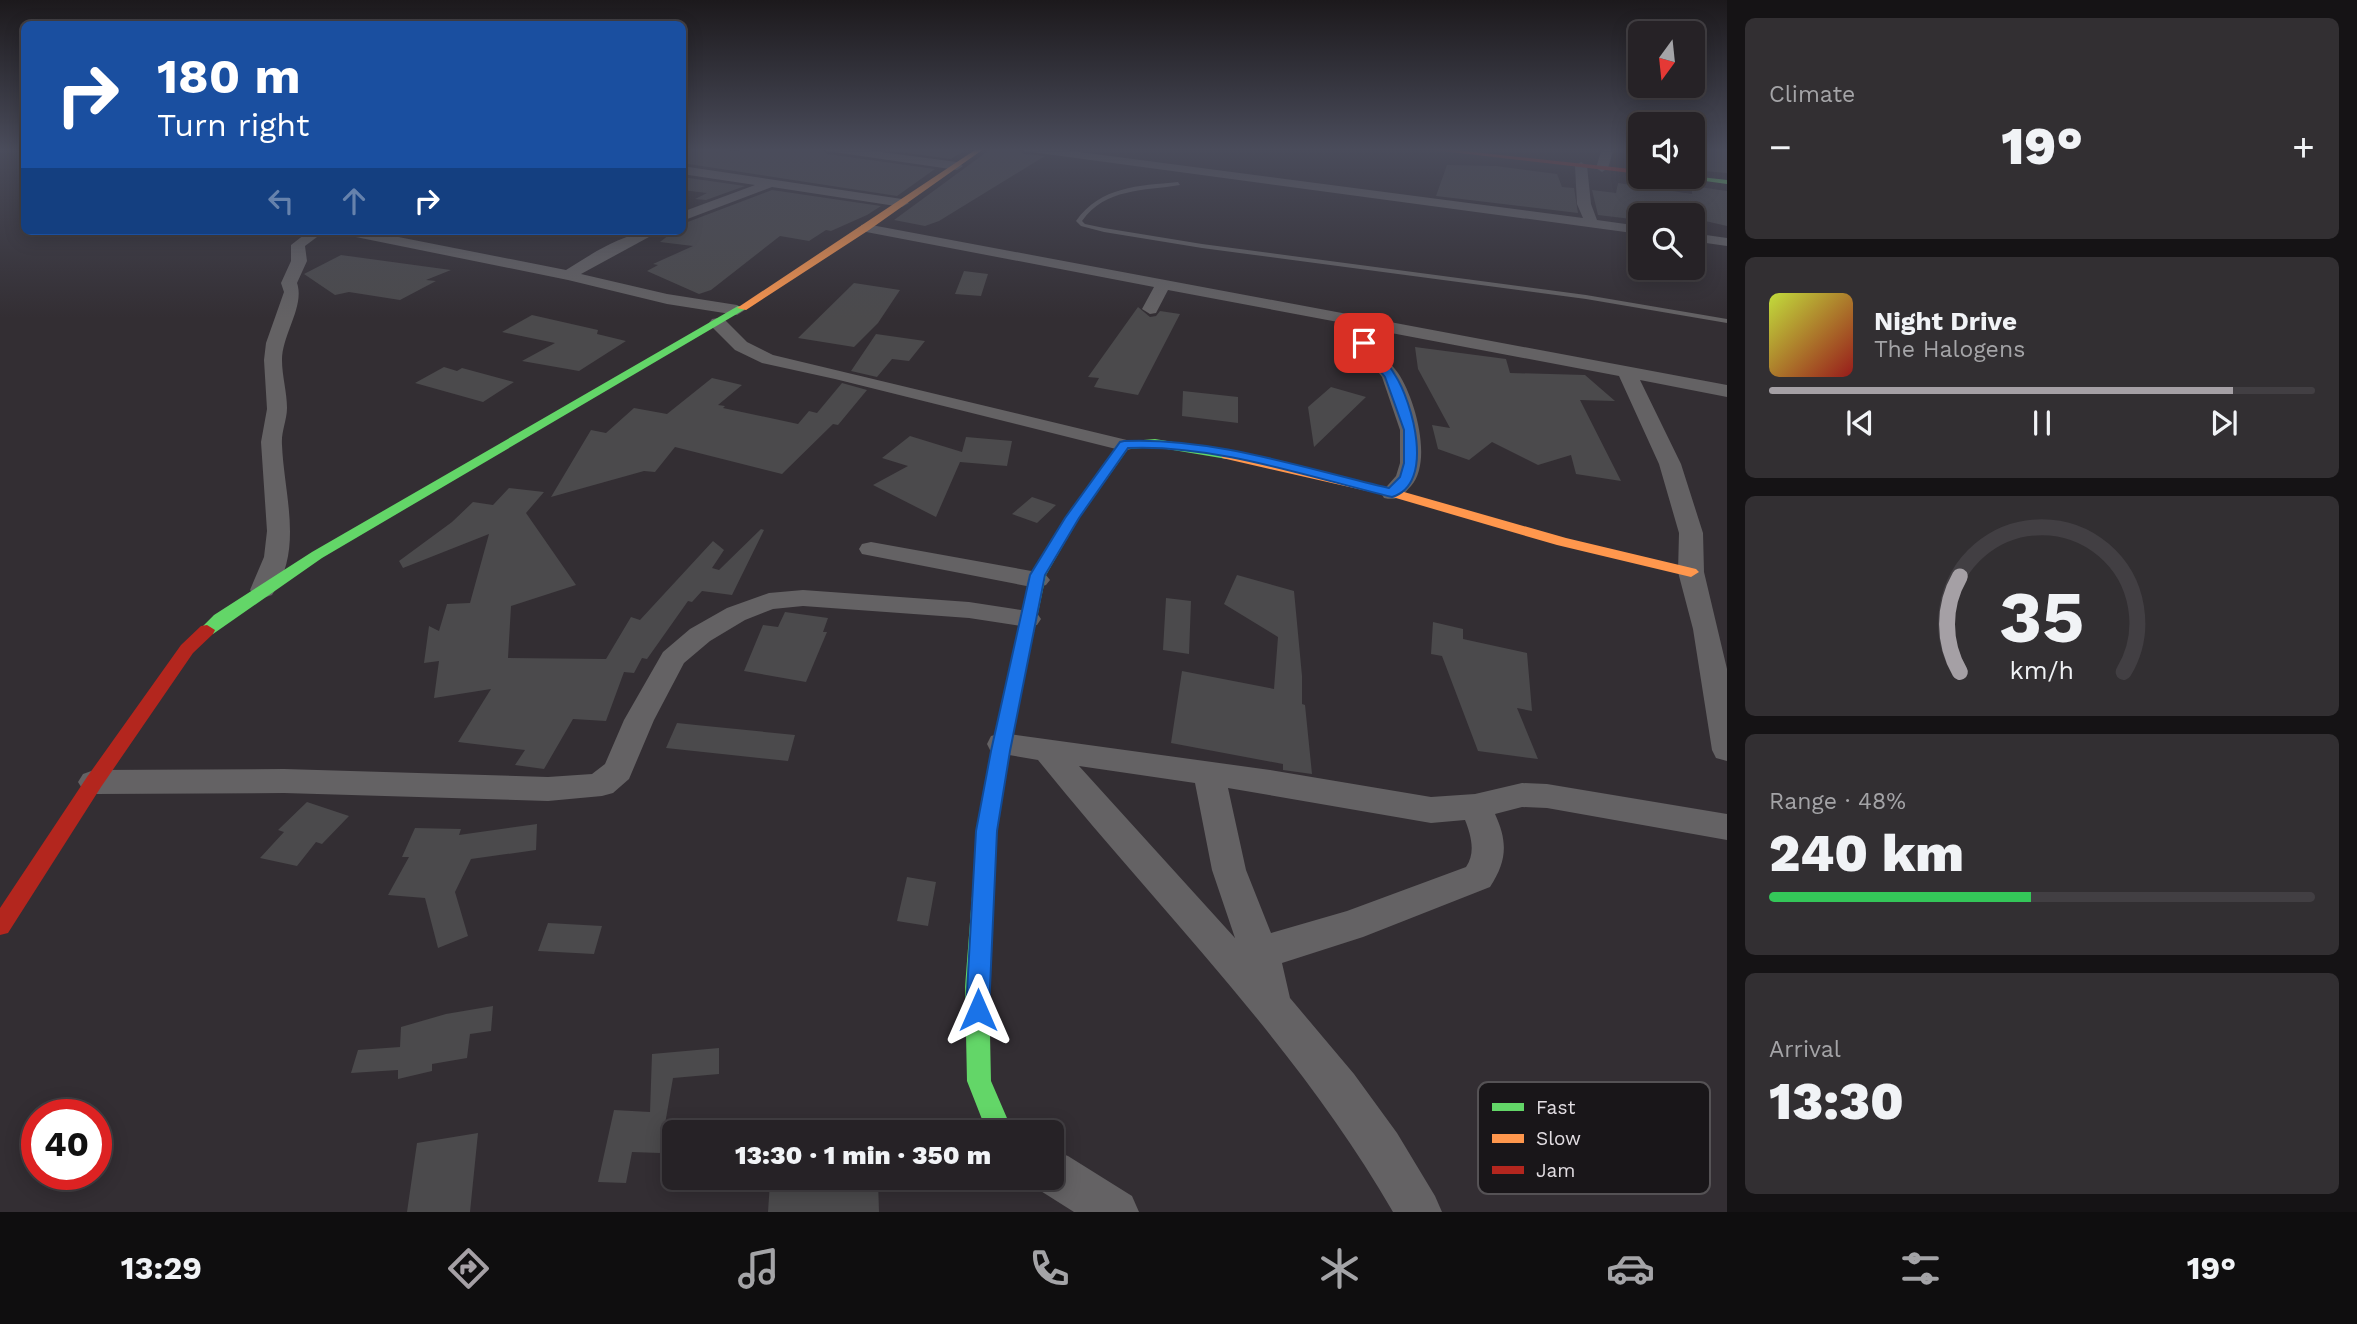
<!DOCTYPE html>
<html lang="en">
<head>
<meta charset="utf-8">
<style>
  :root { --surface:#262226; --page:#322f32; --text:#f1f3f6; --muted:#a4a4a7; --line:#423f43; --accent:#a5a0a5 }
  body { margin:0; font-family:"Work Sans",sans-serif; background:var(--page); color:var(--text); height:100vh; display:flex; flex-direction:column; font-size:26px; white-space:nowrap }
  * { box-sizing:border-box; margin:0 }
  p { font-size:23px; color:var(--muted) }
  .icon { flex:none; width:38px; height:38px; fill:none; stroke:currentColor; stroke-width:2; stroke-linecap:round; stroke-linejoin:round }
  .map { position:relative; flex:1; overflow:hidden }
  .details { display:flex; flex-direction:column; gap:18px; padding:18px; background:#151315; width:630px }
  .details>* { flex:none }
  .top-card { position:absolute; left:21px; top:21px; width:665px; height:214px; border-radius:10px; box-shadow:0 4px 18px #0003,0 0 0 2px var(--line); background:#1a4fa0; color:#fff; overflow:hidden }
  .needle { width:46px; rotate:195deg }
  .fabs { position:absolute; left:1628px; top:21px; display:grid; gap:14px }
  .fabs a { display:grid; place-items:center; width:77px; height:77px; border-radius:10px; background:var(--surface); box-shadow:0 4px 18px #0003,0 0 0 2px var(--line); font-size:35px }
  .speed { position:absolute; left:21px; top:1099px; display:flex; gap:14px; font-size:35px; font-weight:700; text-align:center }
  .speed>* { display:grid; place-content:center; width:91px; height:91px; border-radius:50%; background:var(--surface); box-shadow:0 4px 18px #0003,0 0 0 2px var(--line); line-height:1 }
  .speed .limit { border:10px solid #d22; background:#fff; color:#111 }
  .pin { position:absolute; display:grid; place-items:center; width:60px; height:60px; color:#fff; margin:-30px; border-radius:14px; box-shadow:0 4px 10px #0006 }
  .me { position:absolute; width:77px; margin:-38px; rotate:0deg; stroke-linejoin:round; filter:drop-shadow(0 0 5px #0008) }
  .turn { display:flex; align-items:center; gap:24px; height:147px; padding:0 21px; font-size:32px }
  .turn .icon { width:91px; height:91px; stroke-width:2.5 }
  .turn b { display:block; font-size:49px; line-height:60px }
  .lanes { display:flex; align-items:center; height:66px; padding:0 21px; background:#0003; justify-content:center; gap:35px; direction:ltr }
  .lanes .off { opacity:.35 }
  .big { font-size:52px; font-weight:800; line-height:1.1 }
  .details .card { flex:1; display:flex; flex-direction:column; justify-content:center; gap:10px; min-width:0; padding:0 24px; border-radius:10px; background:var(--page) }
  .details .dial { align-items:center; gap:0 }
  .dial svg { height:182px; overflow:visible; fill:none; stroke:var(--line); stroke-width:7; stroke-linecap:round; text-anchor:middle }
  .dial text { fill:var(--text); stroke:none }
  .song { display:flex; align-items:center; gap:21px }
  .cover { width:84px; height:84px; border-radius:10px; background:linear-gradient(135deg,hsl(70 70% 55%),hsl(0 70% 35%)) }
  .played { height:7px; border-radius:4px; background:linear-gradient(90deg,var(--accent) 85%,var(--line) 85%) }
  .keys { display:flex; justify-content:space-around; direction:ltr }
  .heat { display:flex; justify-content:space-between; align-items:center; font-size:38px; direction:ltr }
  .charge { height:10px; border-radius:5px; background:linear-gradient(90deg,#34c759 48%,var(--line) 0) }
  .trip { position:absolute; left:662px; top:1120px; width:402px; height:70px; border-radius:10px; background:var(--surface); box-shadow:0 4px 18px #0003,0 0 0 2px var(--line); font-weight:800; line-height:70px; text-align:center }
  .menu { display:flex; height:112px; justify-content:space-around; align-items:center; background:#0f0e0f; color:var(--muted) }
  .menu .icon { width:49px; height:49px }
  .menu .active { color:var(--accent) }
  .menu b { font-size:32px; color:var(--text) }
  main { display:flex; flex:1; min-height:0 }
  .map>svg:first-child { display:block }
  .building { fill:#4b4a4c }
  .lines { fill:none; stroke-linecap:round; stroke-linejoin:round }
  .lane { fill:#646264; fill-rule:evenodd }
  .street { fill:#646264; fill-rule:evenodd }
  .fast { fill:#63d668; fill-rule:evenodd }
  .slow { fill:#ff974d; fill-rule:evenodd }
  .jam { fill:#b3261e; fill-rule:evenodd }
  .route { fill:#1a73e8; stroke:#114b97; stroke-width:2 }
  .key { fill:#191619; stroke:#555255; stroke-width:2 }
  .key-label { font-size:19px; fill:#e2dde2 }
</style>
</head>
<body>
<main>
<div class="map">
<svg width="1727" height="1212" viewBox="0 0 1727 1212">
  <rect width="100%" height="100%" fill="#332e33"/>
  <!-- building -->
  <path class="building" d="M682 148 738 151 744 148H819L827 154 935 169 897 196 682 163Z
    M870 148H968L951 159Z
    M992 148H1016L1024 154 1045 156 939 221 925 226 894 220Z
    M1692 148H1727V173L1692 170Z
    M1447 165 1496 166 1557 174 1562 187 1574 188 1578 213 1436 196Z
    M682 177 745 186 706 200 695 199 707 193 682 190Z
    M1618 183 1692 194V186L1727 191V226L1692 218V215H1640V220L1598 215 1592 190 1616 193Z
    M772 190 881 206 867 215 831 231 826 230 809 241 780 236 711 290 699 294 647 271 658 265 653 264 693 246 660 242 674 231H682L685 223Z
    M341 255 451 270 426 280 436 281 400 300 349 292 335 295 304 274Z
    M964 271 988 274 981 296 955 294Z
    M854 283 900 290 878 323 854 347 798 338Z
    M1138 307 1150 317 1156 316 1160 311 1180 314 1138 395 1094 387 1099 378 1088 377Z
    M532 315 598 330 597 334 626 341 579 371 522 361 555 343 502 332Z
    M876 334 925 341 909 361 892 359 877 377 851 371Z
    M1415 347 1506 359 1510 373 1585 375 1615 401 1580 400 1621 481 1576 474 1571 455 1538 465 1492 442 1469 460 1438 449 1432 425 1450 428 1418 369Z
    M444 367 457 371 462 368 514 382 483 402 415 383Z
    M712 378 742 385 718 405 725 406 723 408 798 424 809 411 817 413 842 383 867 390 838 425 833 424 782 474 675 447 655 472 644 471 551 497 591 430 606 433 634 408 667 414Z
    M1331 387 1366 397 1314 447 1308 407Z
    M1183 391 1238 397V423L1182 416Z
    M910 436 962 452 966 437 1012 441 1007 466 960 462 936 517 873 485 908 466 882 458Z
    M509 488 544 492 526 513 576 585 511 606 508 658 606 659 631 617 640 620 713 541 724 550 712 568 719 570 761 529 764 530 732 595 702 591 692 602 688 601 647 659 642 658 634 673 624 672 606 721 573 719 544 769 515 765 525 750 458 742 491 689 434 698 439 661 424 663 429 626 439 631 447 604 470 603 489 534 403 568 399 561 452 522 473 502 493 505Z
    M1032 497 1056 505 1037 523 1012 514Z
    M1237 575 1294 591 1302 676V704L1305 705 1312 774 1283 770V764L1171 743 1182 671 1274 689 1278 637 1224 604Z
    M1166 598 1191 601 1189 654 1163 650Z
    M785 612 828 618 823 632H827L806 682 744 671 763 625 778 627Z
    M1433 622 1463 629V639L1527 653 1532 711 1517 708 1538 759 1478 751 1442 656 1431 654Z
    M677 723 696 725 795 735 788 761 666 748Z
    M307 802 349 816 322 844 316 842 297 866 260 858 284 832 278 830Z
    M537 824 536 850 471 859 455 892 468 936 438 948 425 898 388 895 409 857H402L415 828 461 829 459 835Z
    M907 877 936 882 928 926 897 921Z
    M548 923 602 926 594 954 538 951Z
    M493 1006 491 1031 470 1034 467 1058 432 1064V1071L398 1079V1070L351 1073 358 1050 400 1047 401 1027 446 1014Z
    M719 1048V1074L673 1078 660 1153 632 1152 626 1183 598 1182 614 1110 650 1112 652 1054Z
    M478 1133 470 1212H407L417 1143Z
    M878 1181 879 1212H768L770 1182Z"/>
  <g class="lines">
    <!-- lane -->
    <path class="lane" d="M1178 182 1180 185C1144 191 1105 188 1082 221L1085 224 1104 228 1202 244 1586 295 1727 319V323L1586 299 1202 248 1104 232 1081 226 1076 221C1101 186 1138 186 1178 182Z"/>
    <!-- street -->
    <path class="street" d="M821 148H851L957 162 963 166 957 170 827 151Z
      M1018 148H1049L1583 218 1577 204 1575 166 1581 162 1587 166 1591 204 1597 220 1640 226V234L1024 151Z
      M1602 148H1614L1608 168 1602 172 1596 168Z
      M682 166 902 199 909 203 902 207 772 187 682 221V212L755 185 682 174Z
      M866 224 1727 385V397L1640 380 1681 464 1703 533 1704 572 1727 669V761L1716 758 1712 750 1693 629 1678 572 1679 533 1659 464 1619 376 1370 329C1367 343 1390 361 1398 373 1415 398 1433 461 1411 486 1402 496 1398 501 1384 498L1381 493 1396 476 1400 463V430L1382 377 1353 339 1351 333 1354 325 1168 290 1156 313 1150 314 1142 309 1154 287 861 231V225Z
      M309 231H325L305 246 307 261 297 283C305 306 282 335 282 360 282 376 287 392 287 408 287 420 281 432 282 445 284 495 304 550 272 595L263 598 254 595 250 590 264 557 267 531 261 442 267 409 264 360 266 343 284 292 281 283 291 261V245Z
      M339 231H368L566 270C595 252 625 231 660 231L581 274 667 294 737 305 745 310 737 315 667 304 568 280 346 235Z
      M1692 233 1727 238V246L1692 241Z
      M718 318 724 319 747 342 773 355 1131 441 1135 445 1131 449 1124 451 835 379 762 363 735 350 712 327 709 323 712 319Z
      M871 542 1037 572 1046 575 1050 580 1046 585 1037 588 862 554 859 549 862 544Z
      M803 590 969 602 1028 611 1037 613 1041 619 1037 625 1028 627 969 618 803 606 773 609 745 620 710 641 684 663 654 720 629 779 613 793 602 796 548 801 284 793 94 794 83 790 78 782 83 774 94 770 284 769 548 777 592 774 605 764 624 720 663 652 690 629 727 608 769 593Z
      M1002 733 1270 770 1431 797 1475 794 1522 783 1547 784 1727 814V840L1547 808 1522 807 1495 814C1508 842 1507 861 1490 887L1363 937 1282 963 1290 998 1354 1074 1397 1133 1435 1196 1442 1212H1393C1297 1045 1159 910 1038 760L991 752 987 744 991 736ZM1079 766 1195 783 1212 870 1235 938ZM1228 788 1431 823 1465 820C1471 835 1476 853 1466 867L1347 911 1271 933 1246 870Z
      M1052 1150 1068 1156 1132 1196 1139 1212H1074L1036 1188 1032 1178H1052Z"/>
    <!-- fast -->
    <path class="fast" d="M1692 176 1727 180V184L1676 177Z
      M738 306 747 308 322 558 213 634 207 635 199 630 214 615 312 552Z
      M1155 439 1227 451 1233 455 1227 459 1155 447 1128 449 1079 518 1046 575 1009 751 997 831 989 987 991 1081 1013 1132H987L967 1081 965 987 977 831 991 751 1030 575 1065 518 1120 442Z"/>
    <!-- slow -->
    <path class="slow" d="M978 148H985L869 230 746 310 737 308Z
      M1227 451 1397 490 1566 538 1696 569 1699 572 1691 577 1557 545 1389 496 1222 458 1221 455Z"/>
    <!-- jam -->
    <path class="jam" d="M1416 148H1437L1640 170V174Z
      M207 625 215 630 213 634 193 653 101 787 8 933 0 935V908L87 777 181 645 201 626Z"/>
  </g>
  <!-- sky -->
  <linearGradient id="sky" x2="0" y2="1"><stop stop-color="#1c191c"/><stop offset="0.47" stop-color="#4a4c5b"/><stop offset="1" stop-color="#4a4c5b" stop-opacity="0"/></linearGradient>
  <rect width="1727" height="318" fill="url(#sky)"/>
  <!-- route -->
  <path class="route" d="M1364 340 1368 341C1377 352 1388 362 1395 375 1412 401 1436 484 1392 497 1309 477 1214 444 1128 448L1079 518 1045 575 1010 751 997 831 989 1010 986 1018 978 1021 969 1018 966 1010 976 831 991 751 1030 575 1065 518 1120 442 1124 441C1213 437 1303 468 1389 488L1400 477 1404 463V430L1385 377 1358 343Z"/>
  <!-- legend -->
  <rect x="1478" y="1082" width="232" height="112" rx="10" class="key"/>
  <rect x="1492" y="1103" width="32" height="8" fill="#63d668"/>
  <rect x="1492" y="1134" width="32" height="9" fill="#ff974d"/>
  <rect x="1492" y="1166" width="32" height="8" fill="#b3261e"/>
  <g class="key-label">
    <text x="1536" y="1114">Fast</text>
    <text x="1536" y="1145">Slow</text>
    <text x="1536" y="1177">Jam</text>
  </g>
</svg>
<div class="fabs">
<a><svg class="needle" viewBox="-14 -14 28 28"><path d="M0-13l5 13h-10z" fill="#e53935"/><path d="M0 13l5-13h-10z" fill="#a4a4a7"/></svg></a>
<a><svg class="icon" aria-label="sound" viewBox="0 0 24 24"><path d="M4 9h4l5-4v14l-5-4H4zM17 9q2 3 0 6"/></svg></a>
<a><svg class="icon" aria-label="search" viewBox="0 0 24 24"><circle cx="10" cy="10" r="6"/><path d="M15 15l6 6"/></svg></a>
</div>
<div class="speed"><div class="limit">40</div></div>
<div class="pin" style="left:1364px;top:343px;background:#d93025"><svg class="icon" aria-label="arrive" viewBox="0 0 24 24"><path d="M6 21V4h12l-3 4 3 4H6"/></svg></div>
<svg class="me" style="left:978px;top:1010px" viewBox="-20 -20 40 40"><path d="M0-17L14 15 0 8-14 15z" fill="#1a73e8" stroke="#fff" stroke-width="4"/></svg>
<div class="trip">13:30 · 1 min · 350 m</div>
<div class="top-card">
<div class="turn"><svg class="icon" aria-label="right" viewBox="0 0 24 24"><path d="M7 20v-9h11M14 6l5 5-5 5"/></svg><div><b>180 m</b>Turn right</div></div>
<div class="lanes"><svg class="icon off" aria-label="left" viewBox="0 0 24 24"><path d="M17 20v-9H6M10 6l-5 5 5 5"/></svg><svg class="icon off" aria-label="ahead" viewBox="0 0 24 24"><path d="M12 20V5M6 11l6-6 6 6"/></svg><svg class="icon" aria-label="right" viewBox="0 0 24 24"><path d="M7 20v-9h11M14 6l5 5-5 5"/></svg></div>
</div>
</div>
<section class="details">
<div class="card"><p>Climate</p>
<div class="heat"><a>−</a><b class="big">19°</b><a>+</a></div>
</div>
<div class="card">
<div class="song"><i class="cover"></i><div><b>Night Drive</b><p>The Halogens</p></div></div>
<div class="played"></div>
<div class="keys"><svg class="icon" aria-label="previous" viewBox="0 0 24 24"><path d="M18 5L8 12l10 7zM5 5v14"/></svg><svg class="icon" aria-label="pause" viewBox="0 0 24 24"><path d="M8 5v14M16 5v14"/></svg><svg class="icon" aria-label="next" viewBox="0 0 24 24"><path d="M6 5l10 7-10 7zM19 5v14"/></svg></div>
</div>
<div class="card dial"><svg viewBox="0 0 100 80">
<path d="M14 69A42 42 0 1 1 86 69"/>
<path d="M14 69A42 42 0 0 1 14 27" stroke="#a5a0a5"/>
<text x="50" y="56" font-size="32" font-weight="700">35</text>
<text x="50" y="72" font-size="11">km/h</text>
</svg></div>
<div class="card"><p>Range · 48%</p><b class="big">240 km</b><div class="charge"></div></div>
<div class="card"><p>Arrival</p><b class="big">13:30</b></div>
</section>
</main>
<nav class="menu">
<b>13:29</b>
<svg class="icon active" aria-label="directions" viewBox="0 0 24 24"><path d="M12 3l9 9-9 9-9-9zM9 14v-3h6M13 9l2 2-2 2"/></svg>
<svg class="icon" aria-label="music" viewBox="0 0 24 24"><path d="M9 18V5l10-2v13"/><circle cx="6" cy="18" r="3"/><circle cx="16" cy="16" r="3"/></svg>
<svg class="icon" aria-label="phone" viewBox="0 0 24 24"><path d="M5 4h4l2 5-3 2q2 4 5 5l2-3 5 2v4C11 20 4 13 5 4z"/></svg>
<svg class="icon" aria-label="climate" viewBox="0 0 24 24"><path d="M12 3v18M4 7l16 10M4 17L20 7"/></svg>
<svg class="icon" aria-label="car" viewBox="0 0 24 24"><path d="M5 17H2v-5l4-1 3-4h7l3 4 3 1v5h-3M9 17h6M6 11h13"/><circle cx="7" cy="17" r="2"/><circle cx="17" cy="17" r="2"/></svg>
<svg class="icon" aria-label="filters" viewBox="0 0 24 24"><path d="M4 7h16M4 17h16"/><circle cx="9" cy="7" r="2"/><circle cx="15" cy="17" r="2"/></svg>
<b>19°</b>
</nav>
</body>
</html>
